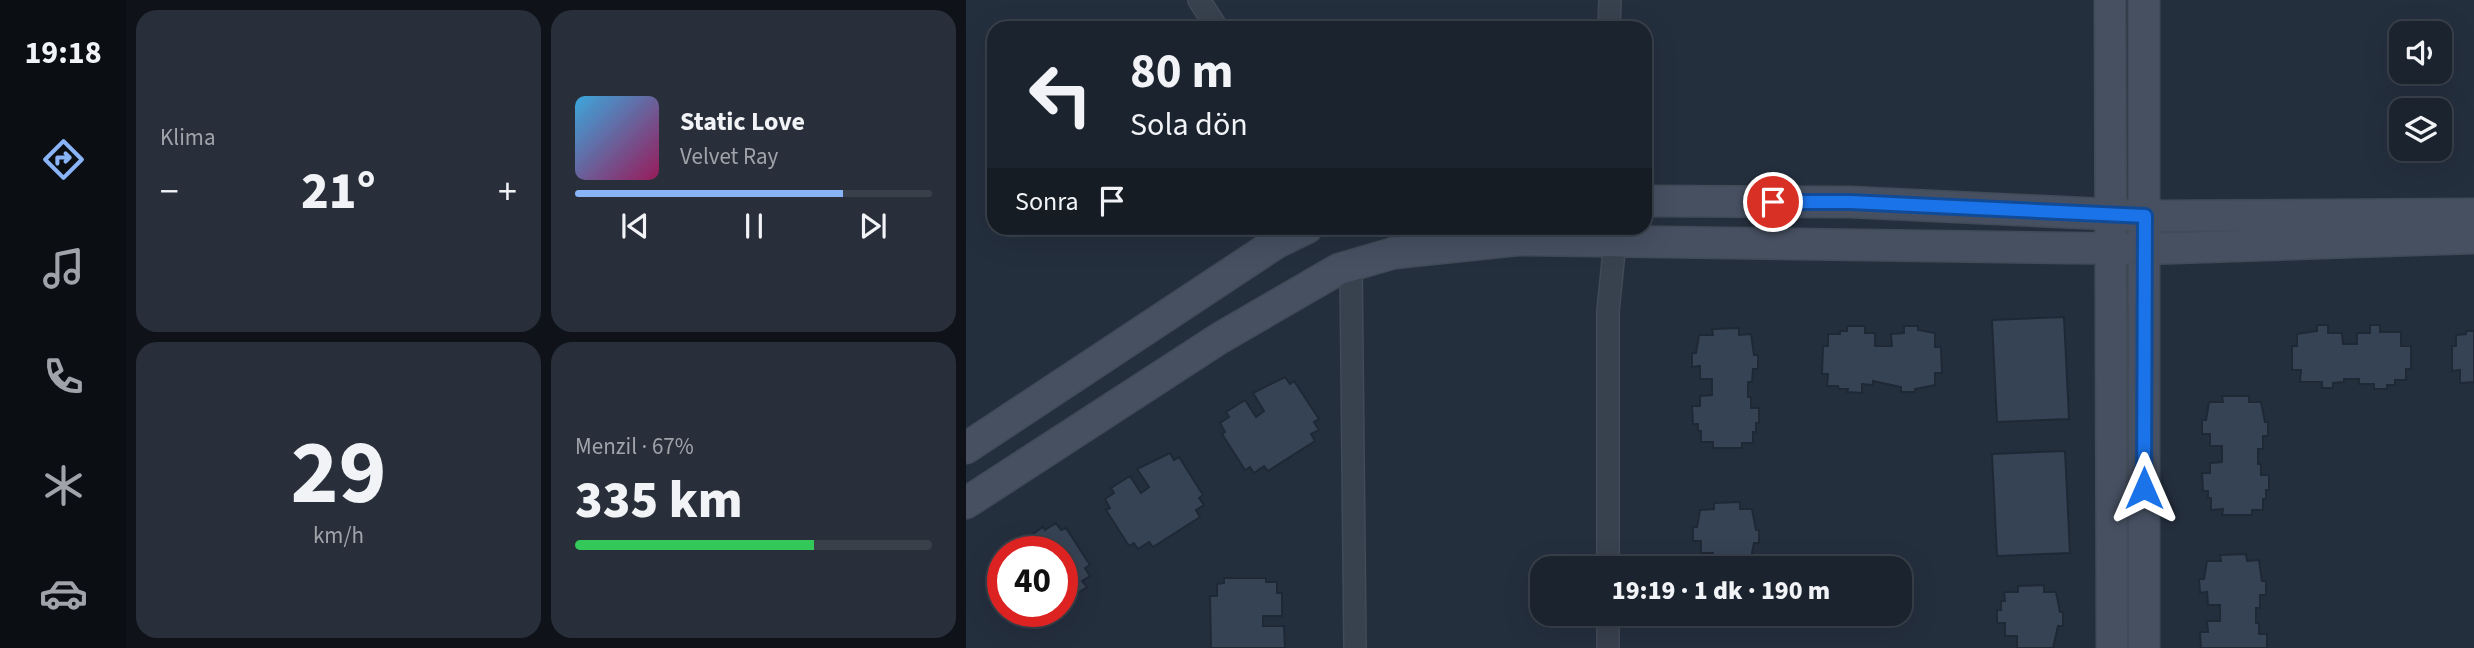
<!DOCTYPE html>
<html lang="tr">
<head>
<meta charset="utf-8">
<style>
  :root { --surface:#1b232e; --page:#282f3a; --text:#f1f3f6; --muted:#a0a4aa; --line:#39404a; --accent:#8ab4f8 }
  body { margin:0; font-family:"Source Sans 3",sans-serif; background:var(--page); color:var(--text); height:100vh; display:flex; flex-direction:column; font-size:26px; white-space:nowrap }
  * { box-sizing:border-box; margin:0 }
  p { font-size:23px; color:var(--muted) }
  .icon { flex:none; width:38px; height:38px; fill:none; stroke:currentColor; stroke-width:2; stroke-linecap:round; stroke-linejoin:round }
  .map { position:relative; flex:1; overflow:hidden }
  .drawer { display:flex; flex-direction:column; gap:10px; padding:10px; background:#0f1319; width:840px }
  .drawer>* { flex:none }
  .hud { position:absolute; left:21px; top:21px; width:665px; height:214px; border-radius:21px; box-shadow:0 7px 28px #0002,0 0 0 2px var(--line); background:#1b232e; color:var(--text); overflow:hidden }
  .buttons { position:absolute; left:1423px; top:21px; display:grid; gap:14px }
  .buttons a { display:grid; place-items:center; width:63px; height:63px; border-radius:14px; background:var(--surface); box-shadow:0 7px 28px #0002,0 0 0 2px var(--line); font-size:35px }
  .speed { position:absolute; left:21px; top:536px; display:flex; gap:14px; font-size:35px; font-weight:700; text-align:center }
  .speed>* { display:grid; place-content:center; width:91px; height:91px; border-radius:50%; background:var(--surface); box-shadow:0 7px 28px #0002,0 0 0 2px var(--line); line-height:1 }
  .speed .limit { border:10px solid #d22; background:#fff; color:#111 }
  .pin { position:absolute; display:grid; place-items:center; width:60px; height:60px; color:#fff; margin:-30px; border:4px solid #fff; border-radius:50%; box-shadow:0 2px 7px #0007 }
  .me { position:absolute; width:77px; margin:-38px; rotate:0deg; stroke-linejoin:round; filter:drop-shadow(0 0 5px #0008) }
  .turn { display:flex; align-items:center; gap:24px; height:147px; padding:0 28px; font-size:32px }
  .turn .icon { width:91px; height:91px; stroke-width:2.5 }
  .turn b { display:block; font-size:49px; line-height:60px }
  .then { display:flex; align-items:center; height:66px; padding:0 28px; background:#0003; gap:14px; font-size:26px }
  .big { font-size:52px; font-weight:800; line-height:1.1 }
  .drawer .tile { flex:1; display:flex; flex-direction:column; justify-content:center; gap:10px; min-width:0; padding:0 24px; border-radius:21px; background:var(--page) }
  .drawer .dial { align-items:center; gap:0 }
  .dial b { font-size:91px; line-height:1 }
  .song { display:flex; align-items:center; gap:21px }
  .cover { width:84px; height:84px; border-radius:10px; background:linear-gradient(135deg,hsl(200 70% 55%),hsl(330 70% 35%)) }
  .played { height:7px; border-radius:4px; background:linear-gradient(90deg,var(--accent) 75%,var(--line) 75%) }
  .keys { display:flex; justify-content:space-around; direction:ltr }
  .heat { display:flex; justify-content:space-between; align-items:center; font-size:38px; direction:ltr }
  .charge { height:10px; border-radius:5px; background:linear-gradient(90deg,#34c759 67%,var(--line) 0) }
  .drawer .tiles { flex:1; display:grid; gap:10px; grid-template-columns:repeat(2,1fr) }
  .trip { position:absolute; left:564px; top:556px; width:382px; height:70px; border-radius:21px; background:var(--surface); box-shadow:0 7px 28px #0002,0 0 0 2px var(--line); font-weight:800; line-height:70px; text-align:center }
  main { display:flex; flex:1; min-height:0 }
  .dock { display:flex; flex-direction:column; width:126px; justify-content:space-around; align-items:center; background:#0b0e12; color:var(--muted) }
  .dock .icon { width:49px; height:49px }
  .dock .on { color:var(--accent) }
  .dock b { font-size:32px; color:var(--text) }
  .map>svg:first-child { display:block }
  .building { fill:#364354; stroke:#1f2835; stroke-width:2 }
  .lines { fill:none; stroke-linecap:round; stroke-linejoin:round }
  .street-casing { stroke:#414a57; stroke-width:24 }
  .secondary-casing { stroke:#414a57; stroke-width:33 }
  .street { stroke:#38414e; stroke-width:21 }
  .secondary { stroke:#465061; stroke-width:30 }
  .route-casing { stroke:#114b97; stroke-width:18 }
  .route { stroke:#1a73e8; stroke-width:12 }
</style>
</head>
<body>
<main>
<nav class="dock">
<b>19:18</b>
<svg class="icon on" aria-label="directions" viewBox="0 0 24 24"><path d="M12 3l9 9-9 9-9-9zM9 14v-3h6M13 9l2 2-2 2"/></svg>
<svg class="icon" aria-label="music" viewBox="0 0 24 24"><path d="M9 18V5l10-2v13"/><circle cx="6" cy="18" r="3"/><circle cx="16" cy="16" r="3"/></svg>
<svg class="icon" aria-label="phone" viewBox="0 0 24 24"><path d="M5 4h4l2 5-3 2q2 4 5 5l2-3 5 2v4C11 20 4 13 5 4z"/></svg>
<svg class="icon" aria-label="climate" viewBox="0 0 24 24"><path d="M12 3v18M4 7l16 10M4 17L20 7"/></svg>
<svg class="icon" aria-label="car" viewBox="0 0 24 24"><path d="M5 17H2v-5l4-1 3-4h7l3 4 3 1v5h-3M9 17h6M6 11h13"/><circle cx="7" cy="17" r="2"/><circle cx="17" cy="17" r="2"/></svg>
</nav>
<section class="drawer">
<div class="tiles">
<div class="tile"><p>Klima</p>
<div class="heat"><a>−</a><b class="big">21°</b><a>+</a></div>
</div>
<div class="tile">
<div class="song"><i class="cover"></i><div><b>Static Love</b><p>Velvet Ray</p></div></div>
<div class="played"></div>
<div class="keys"><svg class="icon" aria-label="previous" viewBox="0 0 24 24"><path d="M18 5L8 12l10 7zM5 5v14"/></svg><svg class="icon" aria-label="pause" viewBox="0 0 24 24"><path d="M8 5v14M16 5v14"/></svg><svg class="icon" aria-label="next" viewBox="0 0 24 24"><path d="M6 5l10 7-10 7zM19 5v14"/></svg></div>
</div>
<div class="tile dial"><b>29</b><p>km/h</p></div>
<div class="tile"><p>Menzil · 67%</p><b class="big">335 km</b><div class="charge"></div></div>
</div>
</section>
<div class="map">
<svg width="1508" height="648" viewBox="0 0 1508 648">
  <rect width="100%" height="100%" fill="#242f3e"/>
  <!-- building -->
  <path class="building" d="M1098 317 1103 419 1031 422 1026 320Z
    M1351 325H1362V333H1376L1377 344H1391V333H1404V325H1414V332H1435V346H1445V369H1440V380H1429V385H1421V389H1408V384H1393V379H1378V382L1367 383V388H1356V382H1334L1335 370H1326V346H1331V334L1351 331Z
    M881 326H899V333H909V346H926L925 334 938 333V326H952V330L969 333V347H975L976 373H969V385L949 389V392H935V387L907 381V385L896 384V393L881 392 882 389H873L872 386H861L862 374H856L857 346H862V334H874V331H881Z
    M773 328V335L785 334 788 355H792V369H787L786 382H782V397H785V408H793V423H790V432H787V443H776V448H747V442H735V431H732V424H727L726 406H734V396L746 395V379H734V366L726 367V353H730L733 335H747L746 329Z
    M1500 331H1508V382L1494 383V370L1486 371V346H1490V335L1500 334Z
    M319 377 324 384 328 381 353 419 348 422 353 430 345 434 349 441 302 471 298 466 288 473 284 467 279 470 256 434 259 432 254 423 263 417 260 412 279 400 290 417 298 411 287 393Z
    M1256 396H1283V402H1295L1299 422H1302V436H1297V449H1292V464H1295V475H1303V490H1300V499H1297V510H1286V515H1256L1257 509 1245 510V498H1242V491H1237L1236 473H1244V463L1256 462V446H1244V434H1236V420H1240L1243 402H1257Z
    M1099 451 1104 553 1031 556 1026 454Z
    M204 453 208 460 213 457 237 495 233 498 238 505 230 510 234 517 187 547 183 542 172 549 168 543 163 546 140 510 144 508 139 499 148 493 145 488 164 476 175 493 183 487 171 469Z
    M774 502V509H786L790 530H793V543H788L783 569H747V553H735V541H727V527H731L734 510 748 509V503Z
    M90 523 95 530 100 528 124 565 119 568 124 576 116 581 121 587 96 603V551H65L58 540 77 527 79 530Z
    M1280 554 1281 561 1293 560 1296 581H1300V595H1294V608H1290V623H1293V634H1301V648H1235L1234 632H1242L1241 621H1254V605H1242L1241 592 1234 593 1233 579H1238L1241 561H1255L1254 555Z
    M37 555V596L27 581 31 578 25 570 34 564 31 559Z
    M258 578H300V582H311V593H316V616H297V626H318L319 648H245L244 596H251V584L258 583Z
    M1078 585V592H1090L1094 612H1097V626H1092L1087 648H1051V636H1039V623H1031V610H1035V601H1039L1038 592H1052V586Z
    M46 611H84L73 618 70 613 59 619 55 613 50 616Z
    M737 614H788V617H777V622H748V617Z"/>
  <g class="lines">
    <!-- street casing -->
    <g class="street-casing">
      <path id="street" d="M233 0 251 28
        M643 28 644 0
        M385 266 389 648
        M642 569V311L649 242
        M642 648V614"/>
    </g>
    <!-- secondary casing -->
    <g class="secondary-casing">
      <path id="secondary" d="M1144 0 1146 648
        M679 201 884 202 1179 216 1508 214
        M0 448 310 243 341 228
        M0 503 254 338 373 269 428 253 552 240 1179 249 1508 238
        M1178 648V0"/>
    </g>
    <!-- street -->
    <use href="#street" class="street"/>
    <!-- secondary -->
    <use href="#secondary" class="secondary"/>
  </g>
  <g class="lines">
    <!-- route casing -->
    <g class="route-casing">
      <path id="route" d="M807 202H884L1179 216 1178 488"/>
    </g>
    <!-- route -->
    <use href="#route" class="route"/>
  </g>
</svg>
<div class="buttons">
<a><svg class="icon" aria-label="sound" viewBox="0 0 24 24"><path d="M4 9h4l5-4v14l-5-4H4zM17 9q2 3 0 6"/></svg></a>
<a><svg class="icon" aria-label="layers" viewBox="0 0 24 24"><path d="M12 4l9 5-9 5-9-5zM3 14l9 5 9-5"/></svg></a>
</div>
<div class="speed"><div class="limit">40</div></div>
<div class="pin" style="left:807px;top:202px;background:#d93025"><svg class="icon" aria-label="arrive" viewBox="0 0 24 24"><path d="M6 21V4h12l-3 4 3 4H6"/></svg></div>
<svg class="me" style="left:1178px;top:488px" viewBox="-20 -20 40 40"><path d="M0-17L14 15 0 8-14 15z" fill="#1a73e8" stroke="#fff" stroke-width="4"/></svg>
<div class="trip">19:19 · 1 dk · 190 m</div>
<div class="hud">
<div class="turn"><svg class="icon" aria-label="left" viewBox="0 0 24 24"><path d="M17 20v-9H6M10 6l-5 5 5 5"/></svg><div><b>80 m</b>Sola dön</div></div>
<div class="then">Sonra<svg class="icon" aria-label="arrive" viewBox="0 0 24 24"><path d="M6 21V4h12l-3 4 3 4H6"/></svg></div>
</div>
</div>
</main>
</body>
</html>
